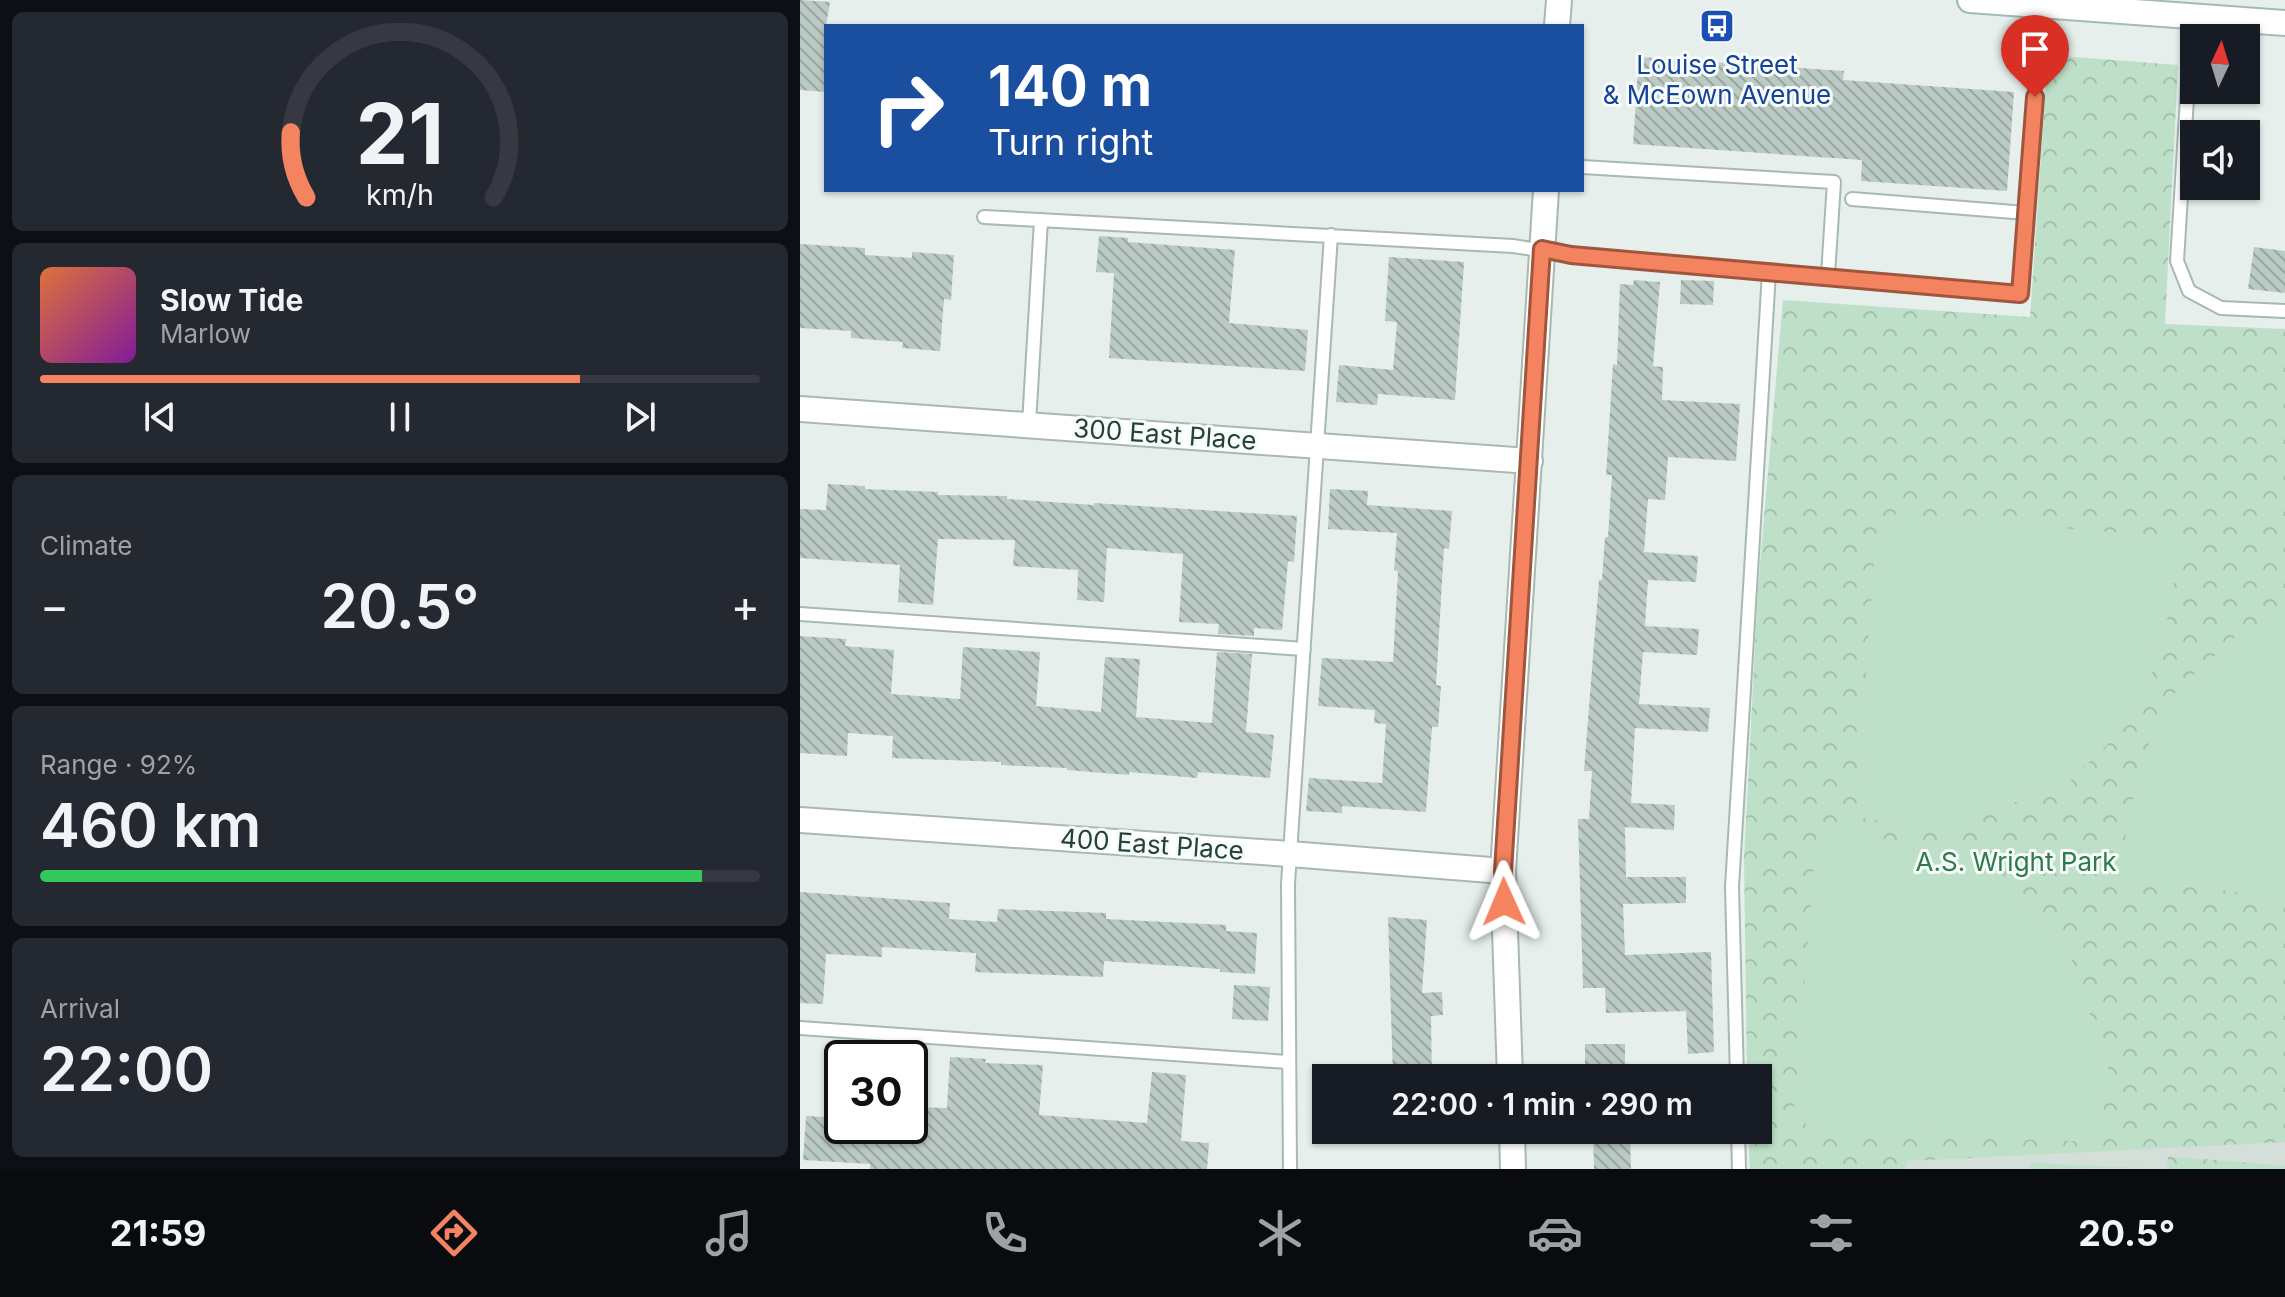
<!DOCTYPE html>
<html lang="en">
<head>
<meta charset="utf-8">
<style>
  :root { --surface:#171b24; --page:#242831; --text:#f1f3f6; --muted:#9ea1a6; --line:#363941; --accent:#f4845f }
  body { margin:0; font-family:Inter,sans-serif; background:var(--page); color:var(--text); height:100vh; display:flex; flex-direction:column; font-size:30px; white-space:nowrap }
  * { box-sizing:border-box; margin:0 }
  p { font-size:26px; color:var(--muted) }
  .icon { flex:none; width:44px; height:44px; fill:none; stroke:currentColor; stroke-width:2; stroke-linecap:round; stroke-linejoin:round }
  .map { position:relative; flex:1; overflow:hidden }
  .details { display:flex; flex-direction:column; gap:12px; padding:12px; background:#0d0f14; width:800px }
  .details>* { flex:none }
  .guide { position:absolute; left:24px; top:24px; width:760px; height:168px; border-radius:0px; box-shadow:0 2px 6px #0004; background:#1a4fa0; color:#fff; overflow:hidden }
  .needle { width:52px; rotate:4deg }
  .fabs { position:absolute; left:1380px; top:24px; display:grid; gap:16px }
  .fabs a { display:grid; place-items:center; width:80px; height:80px; border-radius:0px; background:var(--surface); box-shadow:0 2px 6px #0004; font-size:40px }
  .speed { position:absolute; left:24px; top:1040px; display:flex; gap:16px; font-size:40px; font-weight:700; text-align:center }
  .speed>* { display:grid; place-content:center; width:104px; height:104px; border-radius:50%; background:var(--surface); box-shadow:0 2px 6px #0004; line-height:1 }
  .speed .limit { border:4px solid #111; border-radius:12px; background:#fff; color:#111 }
  .pin { position:absolute; display:grid; place-items:center; width:68px; height:68px; color:#fff; margin:-82px -34px; border-radius:50% 50% 50% 0; rotate:-45deg; box-shadow:0 0 8px #0007 }
  .pin .icon { rotate:45deg }
  .me { position:absolute; width:88px; margin:-44px; rotate:359deg; stroke-linejoin:round; filter:drop-shadow(0 0 6px #0008) }
  .turn { display:flex; align-items:center; gap:28px; height:168px; padding:0 32px; font-size:36px }
  .turn .icon { width:104px; height:104px; stroke-width:2.5 }
  .turn b { display:block; font-size:56px; line-height:68px }
  .big { font-size:60px; font-weight:600; line-height:1.1 }
  .details .tile { flex:1; display:flex; flex-direction:column; justify-content:center; gap:12px; min-width:0; padding:0 28px; border-radius:12px; background:var(--page) }
  .details .dial { align-items:center; gap:0 }
  .dial svg { height:208px; overflow:visible; fill:none; stroke:var(--line); stroke-width:7; stroke-linecap:round; text-anchor:middle }
  .dial text { fill:var(--text); stroke:none }
  .song { display:flex; align-items:center; gap:24px }
  .cover { width:96px; height:96px; border-radius:12px; background:linear-gradient(135deg,hsl(20 70% 55%),hsl(290 70% 35%)) }
  .played { height:8px; border-radius:4px; background:linear-gradient(90deg,var(--accent) 75%,var(--line) 75%) }
  .keys { display:flex; justify-content:space-around; direction:ltr }
  .heat { display:flex; justify-content:space-between; align-items:center; font-size:44px; direction:ltr }
  .charge { height:12px; border-radius:6px; background:linear-gradient(90deg,#34c759 92%,var(--line) 0) }
  .trip { position:absolute; left:512px; top:1064px; width:460px; height:80px; border-radius:0px; background:var(--surface); box-shadow:0 2px 6px #0004; font-weight:600; line-height:80px; text-align:center }
  .tabs { display:flex; height:128px; justify-content:space-around; align-items:center; background:#090b0e; color:var(--muted) }
  .tabs .icon { width:56px; height:56px }
  .tabs .on { color:var(--accent) }
  .tabs b { font-size:36px; color:var(--text) }
  main { display:flex; flex:1; min-height:0 }
  .map>svg:first-child { display:block }
  .built { fill:#d4dfda }
  .forest { fill:url(#forest-crowns) }
  .garden { fill:#bfe0c8 }
  .building { fill:url(#building-back-hatch) }
  .lines { fill:none; stroke-linecap:round; stroke-linejoin:round }
  .lane-casing { stroke:#a8b8b2; stroke-width:16 }
  .street-casing { stroke:#a8b8b2; stroke-width:28 }
  .secondary-casing { stroke:#a4bbb3; stroke-width:28 }
  .lane { stroke:#fff; stroke-width:12 }
  .street { stroke:#fff; stroke-width:24 }
  .secondary { stroke:#fff; stroke-width:24 }
  .route-casing { stroke:#9f563e; stroke-width:20 }
  .route { stroke:#f4845f; stroke-width:14 }
  .labels { text-anchor:middle; dominant-baseline:central; stroke-width:6; stroke-linejoin:round; paint-order:stroke }
  .transit-label { font-size:26px; fill:#164399; stroke:#f7fbf9 }
  .street-label { font-size:26px; fill:#24423a; stroke:#f7fbf9 }
  .park-label { font-size:26px; fill:#2d7a4b; stroke:#f7fbf9 }
</style>
</head>
<body>
<main>
<section class="details">
<div class="tile dial"><svg viewBox="0 0 100 80">
<path d="M14 69A42 42 0 1 1 86 69"/>
<path d="M14 69A42 42 0 0 1 8 44" stroke="#f4845f"/>
<text x="50" y="56" font-size="32" font-weight="700">21</text>
<text x="50" y="72" font-size="11">km/h</text>
</svg></div>
<div class="tile">
<div class="song"><i class="cover"></i><div><b>Slow Tide</b><p>Marlow</p></div></div>
<div class="played"></div>
<div class="keys"><svg class="icon" aria-label="previous" viewBox="0 0 24 24"><path d="M18 5L8 12l10 7zM5 5v14"/></svg><svg class="icon" aria-label="pause" viewBox="0 0 24 24"><path d="M8 5v14M16 5v14"/></svg><svg class="icon" aria-label="next" viewBox="0 0 24 24"><path d="M6 5l10 7-10 7zM19 5v14"/></svg></div>
</div>
<div class="tile"><p>Climate</p>
<div class="heat"><a>−</a><b class="big">20.5°</b><a>+</a></div>
</div>
<div class="tile"><p>Range · 92%</p><b class="big">460 km</b><div class="charge"></div></div>
<div class="tile"><p>Arrival</p><b class="big">22:00</b></div>
</section>
<div class="map">
<svg width="1485" height="1169" viewBox="0 0 1485 1169">
  <defs>
    <pattern id="forest-crowns" width="20" height="18" patternUnits="userSpaceOnUse" patternTransform="scale(2)"><rect width="20" height="18" fill="#bfe0c8"/><path d="M2 6a3 3 0 1 1 6 0M12 15a3 3 0 1 1 6 0" fill="none" stroke="#a4c1ad"/></pattern>
    <pattern id="building-back-hatch" width="6" height="6" patternUnits="userSpaceOnUse" patternTransform="scale(2)"><rect width="6" height="6" fill="#bbcac4"/><path d="M-1 5l2 2M0 0l6 6M5-1l2 2" fill="none" stroke="#98a6a0"/></pattern>
  </defs>
  <rect width="100%" height="100%" fill="#e6efeb"/>
  <!-- built -->
  <path class="built" d="M1485 1134V1169H1106L1107 1161Z"/>
  <!-- forest -->
  <path class="forest" d="M1248 55 1378 65 1365 324 1485 329V1142L1108 1161 1106 1169H950L948 1130H958V1078H947L944 858 958 588 983 300 1230 317Z
    M1368 1156 1485 1166V1169H1367Z
    M1230 1163 1341 1168 1230 1169Z"/>
  <!-- garden -->
  <path class="garden" d="M1096 514 1382 538 1364 636 1339 714 1266 785 1135 829 1056 817 1076 533Z
    M1485 619V897L1317 880 1336 782 1362 705 1437 635Z
    M1017 827 1116 845 1194 870 1265 942 1310 1073 1298 1142 1014 1132 994 1112Z"/>
  <!-- building -->
  <path class="building" d="M0 0 30 2 26 26V92L0 90Z
    M839 57 1044 71 1043 80 1214 92 1207 191 1061 181 1062 160 833 144Z
    M299 236 328 238V242L435 250 429 323 508 330 505 371 309 358 314 273 296 272Z
    M0 244 65 248V255L112 258V252L154 255 151 300 144 299 140 351 102 348 103 342 51 338V331L0 328Z
    M1454 247 1485 251V293L1448 289Z
    M589 257 664 262 655 400 578 394 577 405 536 402 539 365 593 370 597 322 585 321Z
    M834 280 860 282 853 366 863 367 862 400 940 404 936 461 868 457 865 500 848 499 844 552 898 556 896 582 848 580 845 626 899 629 897 655 843 652 839 704 910 708 908 732 835 728 831 803 875 805 874 830 825 827 826 877H886V903L823 904 825 955 911 952 914 1052 888 1054 886 1011 806 1013 805 988H783L778 819H789L792 771H784L799 580H802L805 537H808L812 475H806L813 364 817 365 820 284 833 285Z
    M881 280 914 281 913 305 880 304Z
    M28 484 65 486V489L138 492V495L207 496V499L294 505V503L497 516 494 562 488 561 482 630 454 628V636L418 634 419 624 379 622 383 554 307 548 304 602 277 600 278 570 213 566 215 540 138 539 133 605 98 602 100 565 0 558V509L26 510Z
    M530 489 568 491 567 505 652 511 649 549 644 548 636 685 641 686 638 727H632L626 812 542 806V813L506 811 509 778 582 783 586 724 574 723 575 710 518 706 522 658 593 662 598 571 594 570 597 533 528 529Z
    M0 636 46 639 45 646 94 650 91 694 160 699 163 647 240 652 236 706 301 712 305 657 340 659 336 717 412 723 417 652 452 654 446 732 474 735 470 778 398 772 397 778 329 772V775L267 770V768L201 765V762L92 758 93 736 48 733 47 756 0 753Z
    M0 892 150 903 149 919 197 922 198 909 306 913V919L426 925V931L457 933 455 974 420 972V969L304 961 303 977 175 972 176 953 82 947V957L26 954 23 1004 0 1003Z
    M588 917 627 920 622 993 642 992 643 1015 631 1016 632 1078H593Z
    M434 985 470 987 468 1021 432 1019Z
    M785 1044H825V1078H785Z
    M150 1057 186 1059 185 1063 243 1065 239 1115 347 1123 352 1072 386 1075 381 1141 409 1143 407 1169H70V1164L3 1160 6 1116 42 1118V1126H110V1107L147 1108Z
    M793 1130H830L831 1169H794Z"/>
  <g class="lines">
    <!-- lane casing -->
    <g class="lane-casing">
      <path id="lane" d="M1392 17 1377 261 1389 291 1421 308 1485 311
        M782 167 1034 182 1028 275
        M1052 199 1226 213
        M184 217 713 246 771 255 1220 294 1241 6
        M229 424 241 220
        M0 614 504 649
        M0 1028 488 1062
        M937 1078 932 887 969 272
        M938 1130 939 1169
        M490 1169 488 884 531 235"/>
    </g>
    <!-- street casing -->
    <g class="street-casing">
      <path id="street" d="M757 26 759 0
        M0 409 730 461
        M0 820 490 854 703 871
        M710 1078 703 871 746 190
        M712 1130 713 1169"/>
    </g>
    <!-- secondary casing -->
    <g class="secondary-casing">
      <path id="secondary" d="M1170 0 1485 23"/>
    </g>
    <!-- lane -->
    <use href="#lane" class="lane"/>
    <!-- street -->
    <use href="#street" class="street"/>
    <!-- secondary -->
    <use href="#secondary" class="secondary"/>
  </g>
  <g class="lines">
    <!-- route casing -->
    <g class="route-casing">
      <path id="route" d="M704 902 703 871 742 249 771 255 1220 294 1235 97"/>
    </g>
    <!-- route -->
    <use href="#route" class="route"/>
  </g>
  <!-- icons -->
  <defs>
    <g id="bus-square" transform="scale(1.8)"><rect x="-9" y="-9" width="18" height="18" rx="4" fill="#1a4fb4" stroke="#f7fbf9"/><path d="M-5-6H5V4H4V6H2V4H-2V6H-4V4H-5ZM-3.5-4V0h7V-4ZM-3.5 1.2v1.5H-2V1.2ZM2 1.2v1.5H3.5V1.2Z" fill="#fff"/></g>
  </defs>
  <g fill-rule="evenodd">
    <use href="#bus-square" x="917" y="26"/>
  </g>
  <g class="labels">
    <!-- transit labels -->
    <g class="transit-label">
      <text x="917" y="64">Louise Street<tspan x="917" dy="30">&amp; McEown Avenue</tspan></text>
    </g>
    <!-- street labels -->
    <g class="street-label">
      <text transform="translate(365 434) rotate(4)">300 East Place</text>
      <text transform="translate(352 844) rotate(4)">400 East Place</text>
    </g>
    <!-- park labels -->
    <g class="park-label">
      <text x="1216" y="861">A.S. Wright Park</text>
    </g>
  </g>
</svg>
<div class="fabs">
<a><svg class="needle" viewBox="-14 -14 28 28"><path d="M0-13l5 13h-10z" fill="#e53935"/><path d="M0 13l5-13h-10z" fill="#9ea1a6"/></svg></a>
<a><svg class="icon" aria-label="sound" viewBox="0 0 24 24"><path d="M4 9h4l5-4v14l-5-4H4zM17 9q2 3 0 6"/></svg></a>
</div>
<div class="speed"><div class="limit">30</div></div>
<div class="pin" style="left:1235px;top:97px;background:#d93025"><svg class="icon" aria-label="arrive" viewBox="0 0 24 24"><path d="M6 21V4h12l-3 4 3 4H6"/></svg></div>
<svg class="me" style="left:704px;top:902px" viewBox="-20 -20 40 40"><path d="M0-17L14 15 0 8-14 15z" fill="#f4845f" stroke="#fff" stroke-width="4"/></svg>
<div class="trip">22:00 · 1 min · 290 m</div>
<div class="guide">
<div class="turn"><svg class="icon" aria-label="right" viewBox="0 0 24 24"><path d="M7 20v-9h11M14 6l5 5-5 5"/></svg><div><b>140 m</b>Turn right</div></div>
</div>
</div>
</main>
<nav class="tabs">
<b>21:59</b>
<svg class="icon on" aria-label="directions" viewBox="0 0 24 24"><path d="M12 3l9 9-9 9-9-9zM9 14v-3h6M13 9l2 2-2 2"/></svg>
<svg class="icon" aria-label="music" viewBox="0 0 24 24"><path d="M9 18V5l10-2v13"/><circle cx="6" cy="18" r="3"/><circle cx="16" cy="16" r="3"/></svg>
<svg class="icon" aria-label="phone" viewBox="0 0 24 24"><path d="M5 4h4l2 5-3 2q2 4 5 5l2-3 5 2v4C11 20 4 13 5 4z"/></svg>
<svg class="icon" aria-label="climate" viewBox="0 0 24 24"><path d="M12 3v18M4 7l16 10M4 17L20 7"/></svg>
<svg class="icon" aria-label="car" viewBox="0 0 24 24"><path d="M5 17H2v-5l4-1 3-4h7l3 4 3 1v5h-3M9 17h6M6 11h13"/><circle cx="7" cy="17" r="2"/><circle cx="17" cy="17" r="2"/></svg>
<svg class="icon" aria-label="filters" viewBox="0 0 24 24"><path d="M4 7h16M4 17h16"/><circle cx="9" cy="7" r="2"/><circle cx="15" cy="17" r="2"/></svg>
<b>20.5°</b>
</nav>
</body>
</html>
